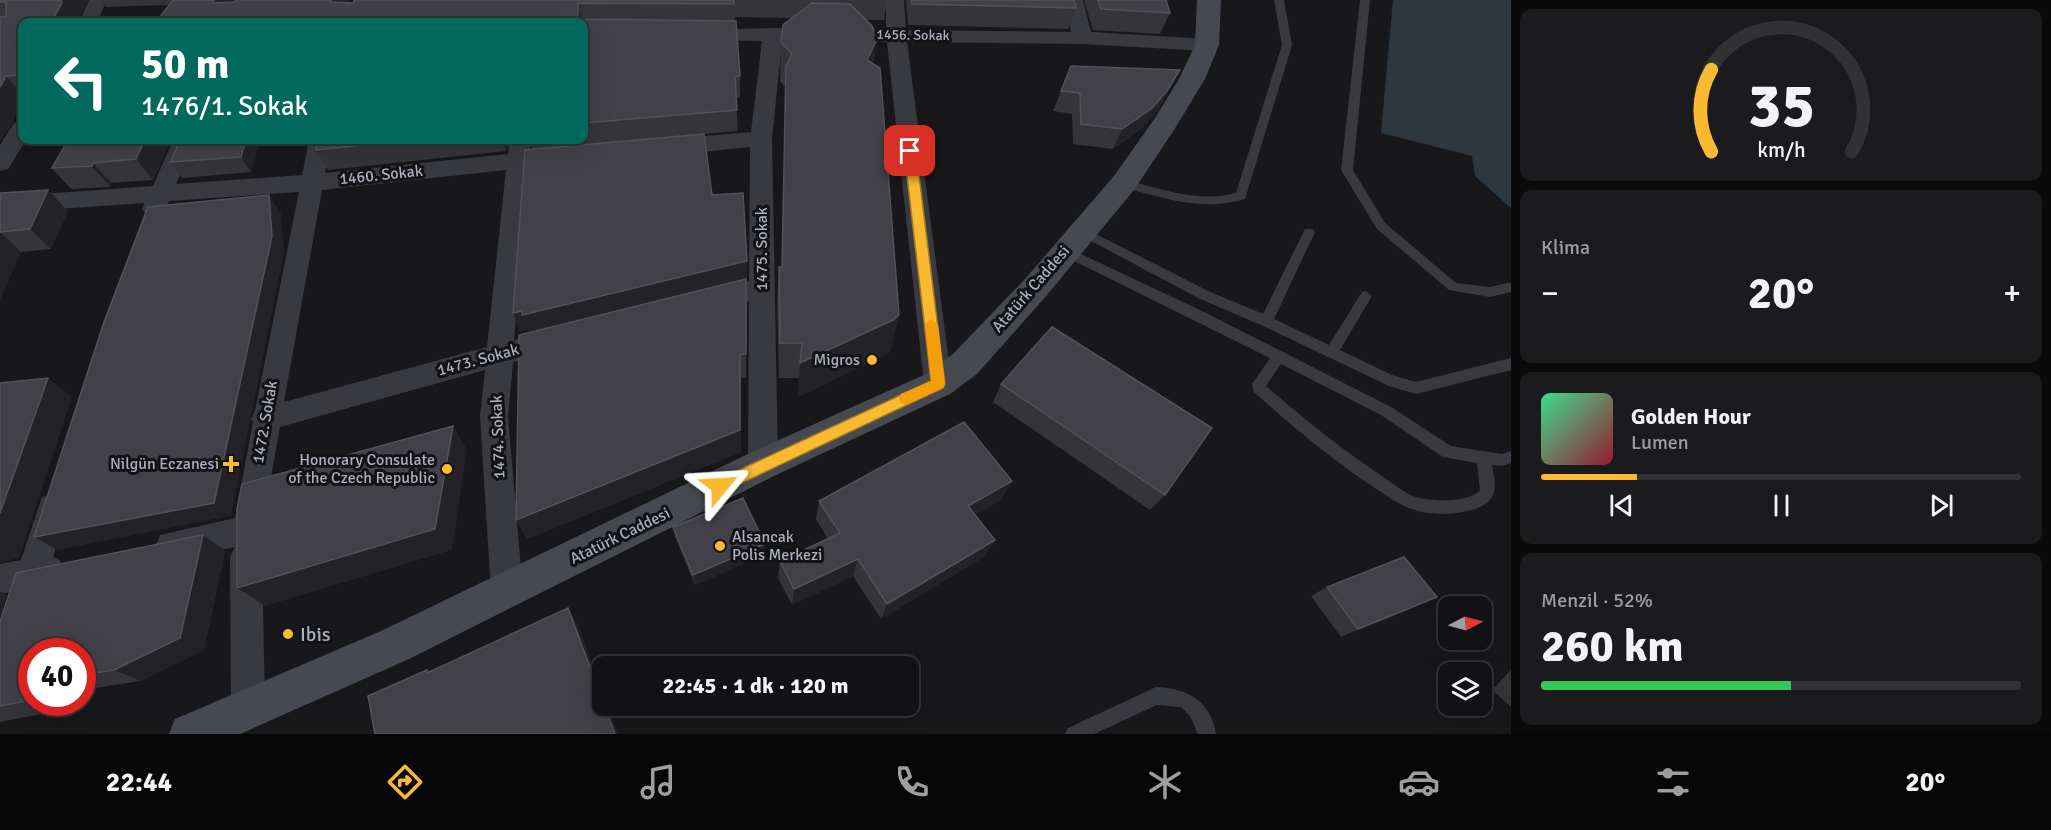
<!DOCTYPE html>
<html lang="tr">
<head>
<meta charset="utf-8">
<style>
  :root { --surface:#121214; --page:#1b1b1d; --text:#f1f3f6; --muted:#9c9ea0; --line:#313234; --accent:#f9ba32 }
  body { margin:0; font-family:Signika,sans-serif; background:var(--page); color:var(--text); height:100vh; display:flex; flex-direction:column; font-size:22px; white-space:nowrap }
  * { box-sizing:border-box; margin:0 }
  p { font-size:20px; color:var(--muted) }
  .icon { flex:none; width:33px; height:33px; fill:none; stroke:currentColor; stroke-width:2; stroke-linecap:round; stroke-linejoin:round }
  .map { position:relative; flex:1; overflow:hidden }
  .panel { display:flex; flex-direction:column; gap:9px; padding:9px; background:#0a0a0b; width:540px }
  .panel>* { flex:none }
  .guide { position:absolute; left:18px; top:18px; width:570px; height:126px; border-radius:12px; box-shadow:0 6px 24px #0002,0 0 0 2px var(--line); background:#00695c; color:#fff; overflow:hidden }
  .needle { width:39px; rotate:84deg }
  .tools { position:absolute; left:1438px; top:596px; display:grid; gap:12px }
  .tools a { display:grid; place-items:center; width:54px; height:54px; border-radius:12px; background:var(--surface); box-shadow:0 6px 24px #0002,0 0 0 2px var(--line); font-size:30px }
  .speed { position:absolute; left:18px; top:638px; display:flex; gap:12px; font-size:30px; font-weight:700; text-align:center }
  .speed>* { display:grid; place-content:center; width:78px; height:78px; border-radius:50%; background:var(--surface); box-shadow:0 6px 24px #0002,0 0 0 2px var(--line); line-height:1 }
  .speed .limit { border:9px solid #d22; background:#fff; color:#111 }
  .pin { position:absolute; display:grid; place-items:center; width:51px; height:51px; color:#fff; margin:-26px; border-radius:12px; box-shadow:0 3px 9px #0006 }
  .me { position:absolute; width:66px; margin:-33px; rotate:63deg; stroke-linejoin:round; filter:drop-shadow(0 0 4px #0008) }
  .turn { display:flex; align-items:center; gap:21px; height:126px; padding:0 24px; font-size:27px }
  .turn .icon { width:78px; height:78px; stroke-width:2.5 }
  .turn b { display:block; font-size:42px; line-height:51px }
  .big { font-size:45px; font-weight:700; line-height:1.1 }
  .panel .widget { flex:1; display:flex; flex-direction:column; justify-content:center; gap:9px; min-width:0; padding:0 21px; border-radius:12px; background:var(--page) }
  .panel .dial { align-items:center; gap:0 }
  .dial svg { height:156px; overflow:visible; fill:none; stroke:var(--line); stroke-width:7; stroke-linecap:round; text-anchor:middle }
  .dial text { fill:var(--text); stroke:none }
  .song { display:flex; align-items:center; gap:18px }
  .cover { width:72px; height:72px; border-radius:9px; background:linear-gradient(135deg,hsl(150 70% 55%),hsl(350 70% 35%)) }
  .played { height:6px; border-radius:3px; background:linear-gradient(90deg,var(--accent) 20%,var(--line) 20%) }
  .keys { display:flex; justify-content:space-around; direction:ltr }
  .heat { display:flex; justify-content:space-between; align-items:center; font-size:33px; direction:ltr }
  .charge { height:9px; border-radius:4px; background:linear-gradient(90deg,#34c759 52%,var(--line) 0) }
  .trip { position:absolute; left:592px; top:656px; width:327px; height:60px; border-radius:12px; background:var(--surface); box-shadow:0 6px 24px #0002,0 0 0 2px var(--line); font-weight:700; line-height:60px; text-align:center }
  .tabs { display:flex; height:96px; justify-content:space-around; align-items:center; background:#070708; color:var(--muted) }
  .tabs .icon { width:42px; height:42px }
  .tabs .active { color:var(--accent) }
  .tabs b { font-size:27px; color:var(--text) }
  main { display:flex; flex:1; min-height:0 }
  .map>svg:first-child { display:block }
  .water { fill:#2d373f }
  .lines { fill:none; stroke-linecap:round; stroke-linejoin:round }
  .lane { fill:#393a40; fill-rule:evenodd }
  .street { fill:#393a40; fill-rule:evenodd }
  .secondary { fill:#474950; fill-rule:evenodd }
  .wall { fill:#343439 }
  .shaded-wall { fill:#232327 }
  .building { fill:#414147; stroke:#515359; stroke-width:1.5 }
  .route { fill:#f9ba32; stroke:#a27920; stroke-width:1.5 }
  .slow { fill:#f59e0b }
  .poi-dot { fill:#f9ba32; stroke:#131316; stroke-width:2 }
  .labels { text-anchor:middle; dominant-baseline:central; stroke-width:6; stroke-linejoin:round; paint-order:stroke }
  .far-street-label { font-size:14px; fill:#aaafbb; stroke:#131316 }
  .street-label { font-size:16px; fill:#aaafbb; stroke:#131316 }
  .poi-label { font-size:16px; fill:#aaafbb; stroke:#131316; text-anchor:end }
  .near-poi-label { font-size:20px; fill:#aaafbb; stroke:#131316; text-anchor:start }
</style>
</head>
<body>
<main>
<div class="map">
<svg width="1511" height="734" viewBox="0 0 1511 734">
  <rect width="100%" height="100%" fill="#18181b"/>
  <!-- water -->
  <path class="water" d="M1393 0H1511V208L1475 176 1472 156 1381 133Z"/>
  <g class="lines">
    <!-- lane -->
    <path class="lane" d="M1274 0H1284L1292 45 1245 199C1202 212 1162 198 1120 186L1118 183 1124 179C1160 189 1198 203 1236 193L1282 45Z
      M1360 0H1370L1353 170 1385 223 1456 283 1490 287 1511 282V292L1490 297 1449 290 1377 229 1341 170Z
      M1082 227 1208 291 1263 314 1305 229H1313L1315 232 1274 319 1329 345 1362 292 1366 291 1372 296 1340 350 1392 375 1416 382 1511 358V370L1416 394 1389 386 1261 325 1200 299 1078 234 1076 231 1078 228Z
      M1064 246 1202 311 1391 407 1451 446 1502 454 1511 451V463L1502 466 1492 465C1496 486 1499 501 1475 509 1457 515 1430 516 1412 509 1397 504 1385 494 1372 486 1330 458 1292 426 1254 392L1252 384 1270 358 1060 254 1058 251ZM1281 364 1381 415 1443 457 1477 463 1480 491C1466 503 1430 502 1413 496 1402 491 1392 483 1382 476 1341 449 1303 418 1266 386Z
      M1156 687C1187 688 1211 701 1216 734H1198L1190 716 1181 707 1157 705 1094 734H1065L1068 728Z"/>
    <!-- street -->
    <path class="street" d="M89 0H107L97 22H79Z
      M886 0H904L906 30 1071 32 1065 0H1083L1091 32 1207 39 1214 41 1217 45 1214 49 1207 51 1082 44 907 42 952 384 948 392 938 396 928 392 924 384 887 42 782 41 772 139 778 464 773 473 763 477 753 473 748 464 749 301 710 311 701 308 697 301 701 294 749 281 750 147 671 155 663 152 660 147 663 142 671 139 751 132 762 41 701 40 694 38 691 34 694 30 773 28 886 30Z
      M22 121V140H26L8 169 0 171V145L14 123Z
      M173 140H195L176 184 302 175 309 140H331L325 173 508 154 509 140H531L530 152 561 148 569 151 572 156 569 161 529 167 514 340 554 329 563 332 567 340 563 348 513 362 508 416 523 592 518 603 507 608 496 603 491 592 480 416 485 370 280 427 264 516 260 526 261 530 257 540 249 543 257 546 262 557 265 708 260 720 248 725 236 720 231 708 230 557 235 547 171 560 160 555 156 545 160 535 235 518 253 422 251 419 255 411 299 192 169 201 162 215 154 217 146 215 142 209 145 203 0 213V197L153 186ZM506 170 487 347 284 402 322 190Z
      M53 493 64 497 68 507 53 557 59 559 64 570 59 581 45 586 35 613 24 618 13 613 8 602 11 592 0 594V564L21 560 42 497Z"/>
    <!-- secondary -->
    <path class="secondary" d="M1197 0H1221L1219 45 1205 79 1174 130 1134 190 1047 295 977 374 950 394 776 475 409 659 240 734H169L175 719 381 631 750 453 926 374 953 354 1025 279 1114 176 1155 118 1179 79 1195 45Z"/>
  </g>
  <!-- wall -->
  <path class="wall" d="M0 0H88L77 21 78 22H22V102L12 123 0 141Z
    M101 0H349L348 2 353 3 354 0H887L884 20H866L877 39 873 64 891 350 885 355 798 397 799 378H779L777 304 779 267H782L786 88 780 81 781 42 792 18 735 17 740 76V97L736 98 738 131 704 134 712 195 747 261 746 378H741V452L527 539 516 520 529 333 528 329 520 331 532 149 530 140H584V22L169 5 106 7Z
    M906 0H1074L1076 8 1068 29 908 25Z
    M1084 0H1166L1170 13 1160 34 1093 30Z
    M1169 90 1157 111 1141 129 1113 149 1073 144 1072 114 1053 111 1061 91Z
    M68 140H171L153 180 111 183 110 187 71 189 52 168Z
    M260 140 251 172 182 178 171 162Z
    M317 140H509L506 151 328 170 316 150Z
    M0 193 68 211 51 249 21 252 0 299Z
    M1001 384 1165 495 1150 510 993 402Z
    M1012 481 1001 500 975 515 995 540 984 557 881 619 853 576 792 605 778 578 780 561 828 539 816 519 819 501Z
    M673 527 765 544V554L695 585 675 537Z
    M225 551 204 650 141 681 82 690V651H32V702H79L78 707 0 722V621Z
    M1327 587 1418 606 1341 637 1311 596Z
    M1511 670V707L1492 690Z"/>
  <!-- shaded-wall -->
  <path class="shaded-wall" d="M61 0H88L77 21 78 22H51Z
    M214 0H236L226 22 213 3Z
    M331 0H349L340 22 330 2Z
    M578 3 582 22 578 17Z
    M877 39 871 78 867 60Z
    M1180 70 1169 90 1157 111 1141 129 1113 149 1122 129Z
    M6 76 22 95V102L12 123 0 141V87Z
    M145 140H171L153 180 136 159Z
    M246 140H260L251 172 241 157Z
    M502 140H509L506 151Z
    M93 163 111 183 110 187 92 166Z
    M48 190 68 211 51 249 30 229Z
    M269 195 281 213 284 254 231 516 57 550 34 537Z
    M0 232 21 252 0 299Z
    M747 261V279L529 333 528 329 520 331 513 313Z
    M899 315 891 350 885 355 798 397 800 363Z
    M740 354 741 452 527 539 516 520Z
    M48 378 72 397 19 558 0 563V513Z
    M453 426 467 450 452 550 265 606 237 588Z
    M1012 481 1001 500 959 524 968 506Z
    M203 535 225 551 204 650 141 681 114 670Z
    M995 540 984 557 881 619 887 604Z
    M765 544V554L695 585 693 575Z
    M858 559 853 576 792 605 794 589Z
    M0 592 7 595 0 617Z
    M1437 597 1418 606 1341 637 1358 629Z
    M568 608 577 623 603 693V702Z
    M63 702H79L78 707Z
    M604 705H607L618 734H615Z"/>
  <!-- building -->
  <path class="building" d="M0 0H61L62 3 51 22H22V75L6 76 0 87V17H6V2H0Z
    M173 0H214L213 3 235 2 236 0H331L330 2 353 3 354 0H734V4L578 3V17L580 19 736 21 740 76 735 77 737 110 584 123V22H156Z
    M911 0H1074L1076 8 912 4Z
    M1098 0H1166L1170 13 1101 9Z
    M812 3 850 4 872 26 877 39 867 60 880 68 899 315 893 320 800 363 802 343H780L779 267H782L786 66 792 54 781 42 783 25Z
    M1071 66 1180 70 1167 91 1151 109 1122 129 1081 124 1080 93 1061 91Z
    M704 134 712 195 743 193 747 261 522 315V311L513 313 525 150Z
    M68 140H145L136 159 93 163 92 166 52 168Z
    M180 140H246L241 157 171 162Z
    M317 140H411L316 150Z
    M48 190 30 229 0 232V193Z
    M269 195 272 236 214 503 34 537 104 322 148 207Z
    M746 279V354H740V430L516 520 519 335Z
    M1052 327 1212 428 1165 495 1001 384Z
    M48 378 0 513V383Z
    M964 422 1012 481 968 506 995 540 887 604 858 559 794 589 780 561 840 533 819 501Z
    M453 426 435 529 237 588V509L242 484Z
    M743 498 765 544 693 575 673 527Z
    M203 535 180 638 114 670 82 675V651H32V700L0 706V621L16 573Z
    M1404 557 1437 597 1358 629 1327 587Z
    M568 608 603 702V705H604L615 734H375L368 696 427 670V673Z"/>
  <!-- route -->
  <path class="route" d="M910 147 916 151 945 384 943 388 725 491 720 493 715 491 713 486 715 481 931 381 904 151Z"/>
  <!-- slow -->
  <path class="slow" d="M931 319 938 325 945 384 943 388 906 405 901 403 899 399 901 394 931 381 925 325Z"/>
  <!-- markers -->
  <g class="poi-dot">
    <circle cx="872" cy="360" r="6"/>
    <path d="M228 455h6v6h6v6h-6v6h-6v-6h-6v-6h6z"/>
    <circle cx="447" cy="469" r="6"/>
    <circle cx="720" cy="546" r="6"/>
    <circle cx="288" cy="634" r="6"/>
  </g>
  <g class="labels">
    <!-- far-street labels -->
    <g class="far-street-label">
      <text transform="translate(913 35) rotate(1)">1456. Sokak</text>
    </g>
    <!-- street labels -->
    <g class="street-label">
      <text transform="translate(381 175) rotate(-6)">1460. Sokak</text>
      <text transform="translate(762 249) rotate(-90)">1475. Sokak</text>
      <text transform="translate(1031 289) rotate(-49)">Atatürk Caddesi</text>
      <text transform="translate(478 360) rotate(-15)">1473. Sokak</text>
      <text transform="translate(265 422) rotate(-80)">1472. Sokak</text>
      <text transform="translate(498 437) rotate(-92)">1474. Sokak</text>
      <text transform="translate(620 536) rotate(-26)">Atatürk Caddesi</text>
    </g>
    <!-- poi labels -->
    <g class="poi-label">
      <text x="860" y="360">Migros</text>
      <text x="435" y="460">Honorary Consulate<tspan x="435" dy="18">of the Czech Republic</tspan></text>
      <text x="219" y="464">Nilgün Eczanesi</text>
      <text x="732" y="537" text-anchor="start">Alsancak<tspan x="732" dy="18">Polis Merkezi</tspan></text>
    </g>
    <!-- near-poi labels -->
    <g class="near-poi-label">
      <text x="300" y="634">Ibis</text>
    </g>
  </g>
</svg>
<div class="tools">
<a><svg class="needle" viewBox="-14 -14 28 28"><path d="M0-13l5 13h-10z" fill="#e53935"/><path d="M0 13l5-13h-10z" fill="#9c9ea0"/></svg></a>
<a><svg class="icon" aria-label="layers" viewBox="0 0 24 24"><path d="M12 4l9 5-9 5-9-5zM3 14l9 5 9-5"/></svg></a>
</div>
<div class="speed"><div class="limit">40</div></div>
<div class="pin" style="left:910px;top:151px;background:#d93025"><svg class="icon" aria-label="arrive" viewBox="0 0 24 24"><path d="M6 21V4h12l-3 4 3 4H6"/></svg></div>
<svg class="me" style="left:720px;top:486px" viewBox="-20 -20 40 40"><path d="M0-17L14 15 0 8-14 15z" fill="#f9ba32" stroke="#fff" stroke-width="4"/></svg>
<div class="trip">22:45 · 1 dk · 120 m</div>
<div class="guide">
<div class="turn"><svg class="icon" aria-label="left" viewBox="0 0 24 24"><path d="M17 20v-9H6M10 6l-5 5 5 5"/></svg><div><b>50 m</b>1476/1. Sokak</div></div>
</div>
</div>
<section class="panel">
<div class="widget dial"><svg viewBox="0 0 100 80">
<path d="M14 69A42 42 0 1 1 86 69"/>
<path d="M14 69A42 42 0 0 1 14 27" stroke="#f9ba32"/>
<text x="50" y="56" font-size="32" font-weight="700">35</text>
<text x="50" y="72" font-size="11">km/h</text>
</svg></div>
<div class="widget"><p>Klima</p>
<div class="heat"><a>−</a><b class="big">20°</b><a>+</a></div>
</div>
<div class="widget">
<div class="song"><i class="cover"></i><div><b>Golden Hour</b><p>Lumen</p></div></div>
<div class="played"></div>
<div class="keys"><svg class="icon" aria-label="previous" viewBox="0 0 24 24"><path d="M18 5L8 12l10 7zM5 5v14"/></svg><svg class="icon" aria-label="pause" viewBox="0 0 24 24"><path d="M8 5v14M16 5v14"/></svg><svg class="icon" aria-label="next" viewBox="0 0 24 24"><path d="M6 5l10 7-10 7zM19 5v14"/></svg></div>
</div>
<div class="widget"><p>Menzil · 52%</p><b class="big">260 km</b><div class="charge"></div></div>
</section>
</main>
<nav class="tabs">
<b>22:44</b>
<svg class="icon active" aria-label="directions" viewBox="0 0 24 24"><path d="M12 3l9 9-9 9-9-9zM9 14v-3h6M13 9l2 2-2 2"/></svg>
<svg class="icon" aria-label="music" viewBox="0 0 24 24"><path d="M9 18V5l10-2v13"/><circle cx="6" cy="18" r="3"/><circle cx="16" cy="16" r="3"/></svg>
<svg class="icon" aria-label="phone" viewBox="0 0 24 24"><path d="M5 4h4l2 5-3 2q2 4 5 5l2-3 5 2v4C11 20 4 13 5 4z"/></svg>
<svg class="icon" aria-label="climate" viewBox="0 0 24 24"><path d="M12 3v18M4 7l16 10M4 17L20 7"/></svg>
<svg class="icon" aria-label="car" viewBox="0 0 24 24"><path d="M5 17H2v-5l4-1 3-4h7l3 4 3 1v5h-3M9 17h6M6 11h13"/><circle cx="7" cy="17" r="2"/><circle cx="17" cy="17" r="2"/></svg>
<svg class="icon" aria-label="filters" viewBox="0 0 24 24"><path d="M4 7h16M4 17h16"/><circle cx="9" cy="7" r="2"/><circle cx="15" cy="17" r="2"/></svg>
<b>20°</b>
</nav>
</body>
</html>
